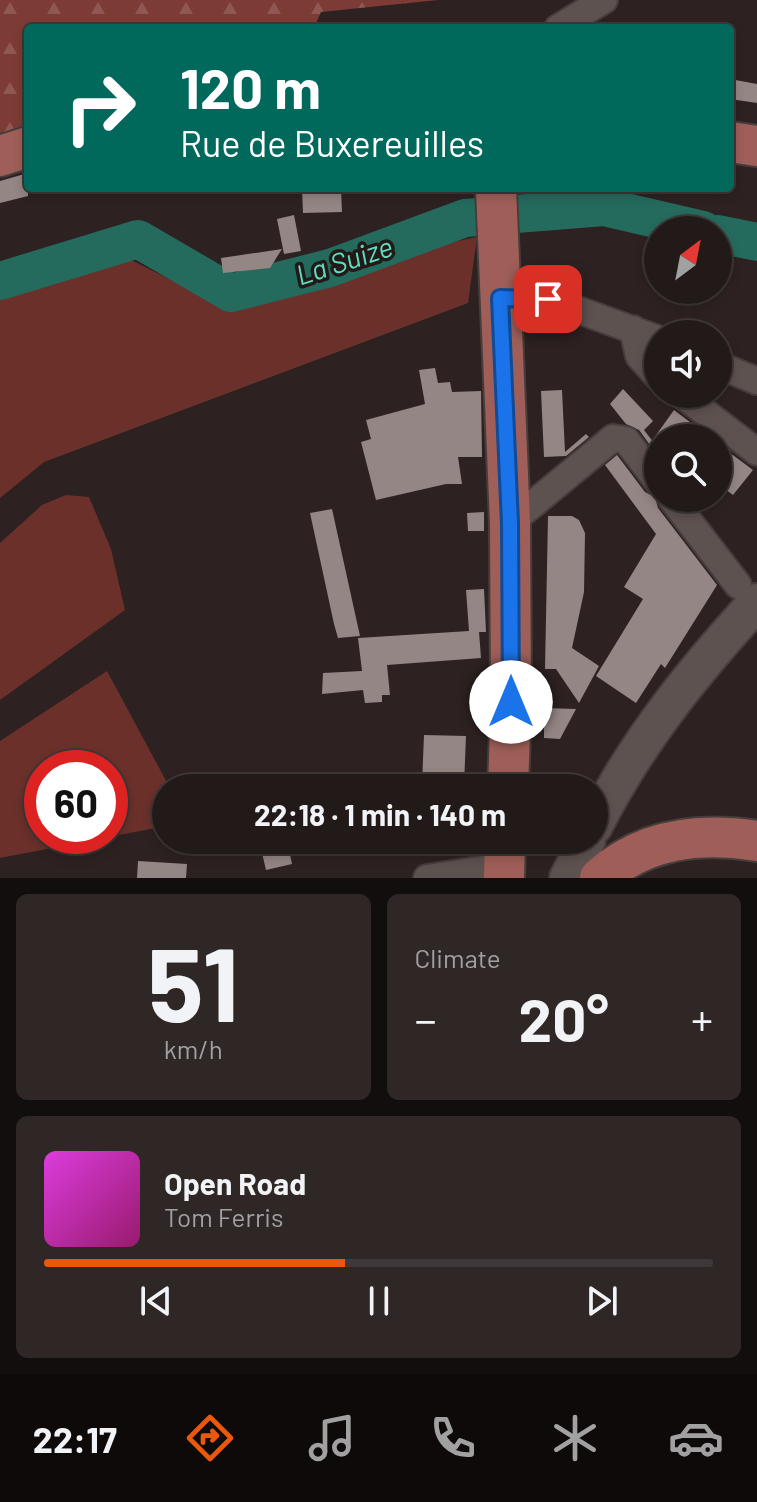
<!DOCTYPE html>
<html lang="en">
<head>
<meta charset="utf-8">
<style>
  :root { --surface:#221a19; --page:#2e2726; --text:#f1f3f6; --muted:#a2a1a2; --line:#3f3838; --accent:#ea580c }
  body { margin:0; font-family:Barlow,sans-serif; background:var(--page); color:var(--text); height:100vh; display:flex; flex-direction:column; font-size:30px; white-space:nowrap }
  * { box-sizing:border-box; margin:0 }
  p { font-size:26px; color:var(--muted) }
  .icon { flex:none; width:44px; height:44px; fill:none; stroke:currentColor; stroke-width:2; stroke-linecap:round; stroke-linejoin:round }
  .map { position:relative; height:878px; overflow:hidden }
  .details { display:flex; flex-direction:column; gap:16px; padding:16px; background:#130e0e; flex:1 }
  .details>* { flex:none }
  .guide { position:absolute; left:24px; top:24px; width:710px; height:168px; border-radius:8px; box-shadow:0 4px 12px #0003,0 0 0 2px var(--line); background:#00695c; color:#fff; overflow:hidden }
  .needle { width:52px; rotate:32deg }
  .controls { position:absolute; left:644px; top:216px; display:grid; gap:16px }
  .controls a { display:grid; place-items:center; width:88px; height:88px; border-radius:50%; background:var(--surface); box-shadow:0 4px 12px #0003,0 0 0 2px var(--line); font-size:40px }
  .speed { position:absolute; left:24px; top:750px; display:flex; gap:16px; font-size:40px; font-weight:700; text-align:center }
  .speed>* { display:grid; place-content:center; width:104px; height:104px; border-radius:50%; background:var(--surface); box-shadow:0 4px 12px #0003,0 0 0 2px var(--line); line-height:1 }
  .speed .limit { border:12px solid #d22; background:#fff; color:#111 }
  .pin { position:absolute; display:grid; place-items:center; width:68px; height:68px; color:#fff; margin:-34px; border-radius:16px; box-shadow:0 4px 12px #0006 }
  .me { position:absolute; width:88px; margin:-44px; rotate:0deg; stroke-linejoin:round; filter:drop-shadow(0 0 6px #0008) }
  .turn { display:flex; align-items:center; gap:28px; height:168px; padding:0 24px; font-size:36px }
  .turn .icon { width:104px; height:104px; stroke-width:2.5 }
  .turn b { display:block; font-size:56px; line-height:68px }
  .big { font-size:60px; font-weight:700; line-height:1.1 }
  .details .widget { flex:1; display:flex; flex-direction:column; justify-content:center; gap:12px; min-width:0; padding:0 28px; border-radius:12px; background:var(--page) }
  .details .dial { align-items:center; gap:0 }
  .dial b { font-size:104px; line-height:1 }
  .song { display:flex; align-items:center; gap:24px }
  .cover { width:96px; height:96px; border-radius:12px; background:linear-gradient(135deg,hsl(300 70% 55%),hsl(320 70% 35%)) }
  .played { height:8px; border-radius:4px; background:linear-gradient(90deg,var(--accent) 45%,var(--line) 45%) }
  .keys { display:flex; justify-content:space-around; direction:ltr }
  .heat { display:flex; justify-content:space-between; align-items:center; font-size:44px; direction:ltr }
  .details .tiles { flex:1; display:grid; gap:16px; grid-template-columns:1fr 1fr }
  .widget:last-child { grid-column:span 2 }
  .trip { position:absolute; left:152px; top:774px; width:456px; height:80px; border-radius:40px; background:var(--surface); box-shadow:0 4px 12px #0003,0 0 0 2px var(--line); font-weight:700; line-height:80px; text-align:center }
  .tab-bar { display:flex; height:128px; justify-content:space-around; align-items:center; background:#0e0a0a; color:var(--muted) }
  .tab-bar .icon { width:56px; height:56px }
  .tab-bar .active { color:var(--accent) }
  .tab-bar b { font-size:36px; color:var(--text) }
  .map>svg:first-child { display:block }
  .green { fill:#6b302a; fill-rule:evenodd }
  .forest { fill:url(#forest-firs) }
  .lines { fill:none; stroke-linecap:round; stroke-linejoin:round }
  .river { stroke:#246b5d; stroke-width:38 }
  .building { fill:#948685 }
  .street-casing { stroke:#463d3c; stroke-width:30 }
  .secondary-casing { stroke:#463d3c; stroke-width:40 }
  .primary-casing { stroke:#463d3c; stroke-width:44 }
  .street { stroke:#5e5250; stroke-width:26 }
  .secondary { stroke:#5e5250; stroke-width:36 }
  .primary { stroke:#9f5f58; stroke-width:40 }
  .route-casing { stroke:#114b97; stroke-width:20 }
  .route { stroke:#1a73e8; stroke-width:14 }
  .labels { text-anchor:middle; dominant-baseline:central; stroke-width:7; stroke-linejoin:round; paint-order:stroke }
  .water-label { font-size:28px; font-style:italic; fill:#5cdfc4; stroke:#231917 }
</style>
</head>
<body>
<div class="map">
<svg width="757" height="878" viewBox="0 0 757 878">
  <defs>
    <pattern id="forest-firs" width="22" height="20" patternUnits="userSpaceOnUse" patternTransform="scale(2)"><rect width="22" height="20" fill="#7d3b35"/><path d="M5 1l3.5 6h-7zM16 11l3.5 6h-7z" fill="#905852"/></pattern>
  </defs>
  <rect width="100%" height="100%" fill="#2d2221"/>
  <!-- green -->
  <path class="green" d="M477 237 468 303 44 462 0 498V296L121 255 201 295Z
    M66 495 89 497 111 549 125 610 0 700V543L42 505Z
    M107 671 170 788H166V826L0 858V741ZM42 768H110V836H42Z"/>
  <!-- forest -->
  <path class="forest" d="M0 0H438L321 12 314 28H28V127L0 138Z"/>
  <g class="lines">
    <!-- river -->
    <path class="river" d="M718 234 757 242
      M0 281 138 239 231 293 330 268 465 218 604 207 703 230"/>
  </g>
  <!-- building -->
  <path class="building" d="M730 79 757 84V103L730 99Z
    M28 173V196L0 203V181Z
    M302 188H341L342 212 303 213Z
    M294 215 301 251 284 254 277 219Z
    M282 249 270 268 223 273 221 258Z
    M435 368 438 383 450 382 452 392 481 391 482 457H458L462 484H446L376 500 361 442 371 439 366 420 425 404 419 370Z
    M623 389 653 421 644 430 658 448V456L639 430 626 424 610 404Z
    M562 390 565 452 586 434 589 437 566 456 544 457 541 391Z
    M674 410 711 438H654Z
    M718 444 753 470 733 495 718 484Z
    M617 455 645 492 655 497 658 508 717 585 665 668 661 664 636 703 596 676 643 599 624 587 656 534 605 465Z
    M332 509 360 636 338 638 334 624 310 513Z
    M484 512V531H468L467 513Z
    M548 516H572L579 520 585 533 584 592 572 648 599 666 579 703 556 669H545Z
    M484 589 486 632H479L481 658 387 665 390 695H382V702L365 703 363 690 322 694 323 673 362 671 358 638 469 631 466 590Z
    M544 708 576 709 560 739 544 738Z
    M424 735 466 736 464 785H422Z
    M259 840H287L292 864 266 870Z
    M138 861 187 864 186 878H137Z"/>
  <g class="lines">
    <!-- street casing -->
    <g class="street-casing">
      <path id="street" d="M558 28 604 0
        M500 298 548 299 658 339
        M633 329 639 356 658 377
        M718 365 757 381
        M681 394 757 452
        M671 498 738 585
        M510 523 613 438 626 440 658 482
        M427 878 504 866"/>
    </g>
    <!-- secondary casing -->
    <g class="secondary-casing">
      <path id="secondary" d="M594 826C637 741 693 672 757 602
        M568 878 587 840"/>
    </g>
    <!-- primary casing -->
    <g class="primary-casing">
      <path id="primary" d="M730 142 757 146
        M0 156 28 147
        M496 188 510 523 511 702 508 788
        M504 878 505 840
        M600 878C644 838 699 832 757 841"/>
    </g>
    <!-- street -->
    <use href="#street" class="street"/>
    <!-- secondary -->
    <use href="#secondary" class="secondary"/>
    <!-- primary -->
    <use href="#primary" class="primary"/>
  </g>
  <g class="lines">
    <!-- route casing -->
    <g class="route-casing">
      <path id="route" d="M511 702 510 523 500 298 548 299"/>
    </g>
    <!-- route -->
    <use href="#route" class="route"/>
  </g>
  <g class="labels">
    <!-- water labels -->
    <g class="water-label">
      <text transform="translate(344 260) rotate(-18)">La Suize</text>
    </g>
  </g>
</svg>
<div class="controls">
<a><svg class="needle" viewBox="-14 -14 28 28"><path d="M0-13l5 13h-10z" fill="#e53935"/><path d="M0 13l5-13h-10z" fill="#a2a1a2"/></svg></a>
<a><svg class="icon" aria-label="sound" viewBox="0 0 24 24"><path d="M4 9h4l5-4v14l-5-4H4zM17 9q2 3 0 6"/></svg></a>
<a><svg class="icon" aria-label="search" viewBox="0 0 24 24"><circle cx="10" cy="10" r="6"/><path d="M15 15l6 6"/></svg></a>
</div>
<div class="speed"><div class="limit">60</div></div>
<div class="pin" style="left:548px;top:299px;background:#d93025"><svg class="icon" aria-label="arrive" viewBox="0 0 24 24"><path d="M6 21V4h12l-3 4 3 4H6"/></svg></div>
<svg class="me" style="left:511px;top:702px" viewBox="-20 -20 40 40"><circle r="19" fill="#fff"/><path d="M0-13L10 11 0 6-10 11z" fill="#1a73e8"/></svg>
<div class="trip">22:18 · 1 min · 140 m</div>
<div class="guide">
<div class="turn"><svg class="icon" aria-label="right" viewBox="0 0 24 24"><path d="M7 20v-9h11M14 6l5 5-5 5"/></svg><div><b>120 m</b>Rue de Buxereuilles</div></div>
</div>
</div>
<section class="details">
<div class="tiles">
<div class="widget dial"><b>51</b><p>km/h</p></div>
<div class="widget"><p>Climate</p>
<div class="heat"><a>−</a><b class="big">20°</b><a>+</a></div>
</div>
<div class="widget">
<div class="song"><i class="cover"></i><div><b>Open Road</b><p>Tom Ferris</p></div></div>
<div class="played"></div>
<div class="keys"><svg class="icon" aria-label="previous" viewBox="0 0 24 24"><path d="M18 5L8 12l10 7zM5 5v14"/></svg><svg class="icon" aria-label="pause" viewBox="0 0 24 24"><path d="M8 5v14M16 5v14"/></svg><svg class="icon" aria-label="next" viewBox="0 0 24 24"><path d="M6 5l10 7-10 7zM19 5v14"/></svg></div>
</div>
</div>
</section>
<nav class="tab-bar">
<b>22:17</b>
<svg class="icon active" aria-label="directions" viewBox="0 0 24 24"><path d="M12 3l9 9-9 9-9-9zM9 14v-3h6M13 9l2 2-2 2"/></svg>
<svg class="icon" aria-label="music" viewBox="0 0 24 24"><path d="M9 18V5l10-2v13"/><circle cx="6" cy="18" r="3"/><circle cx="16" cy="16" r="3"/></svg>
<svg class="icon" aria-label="phone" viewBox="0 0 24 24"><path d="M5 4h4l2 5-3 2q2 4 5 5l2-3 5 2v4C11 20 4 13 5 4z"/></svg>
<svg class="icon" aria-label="climate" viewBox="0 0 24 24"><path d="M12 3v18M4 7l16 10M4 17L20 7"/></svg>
<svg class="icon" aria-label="car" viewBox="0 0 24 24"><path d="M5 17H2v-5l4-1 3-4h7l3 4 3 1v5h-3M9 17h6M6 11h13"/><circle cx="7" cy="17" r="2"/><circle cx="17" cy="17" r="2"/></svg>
</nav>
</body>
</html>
